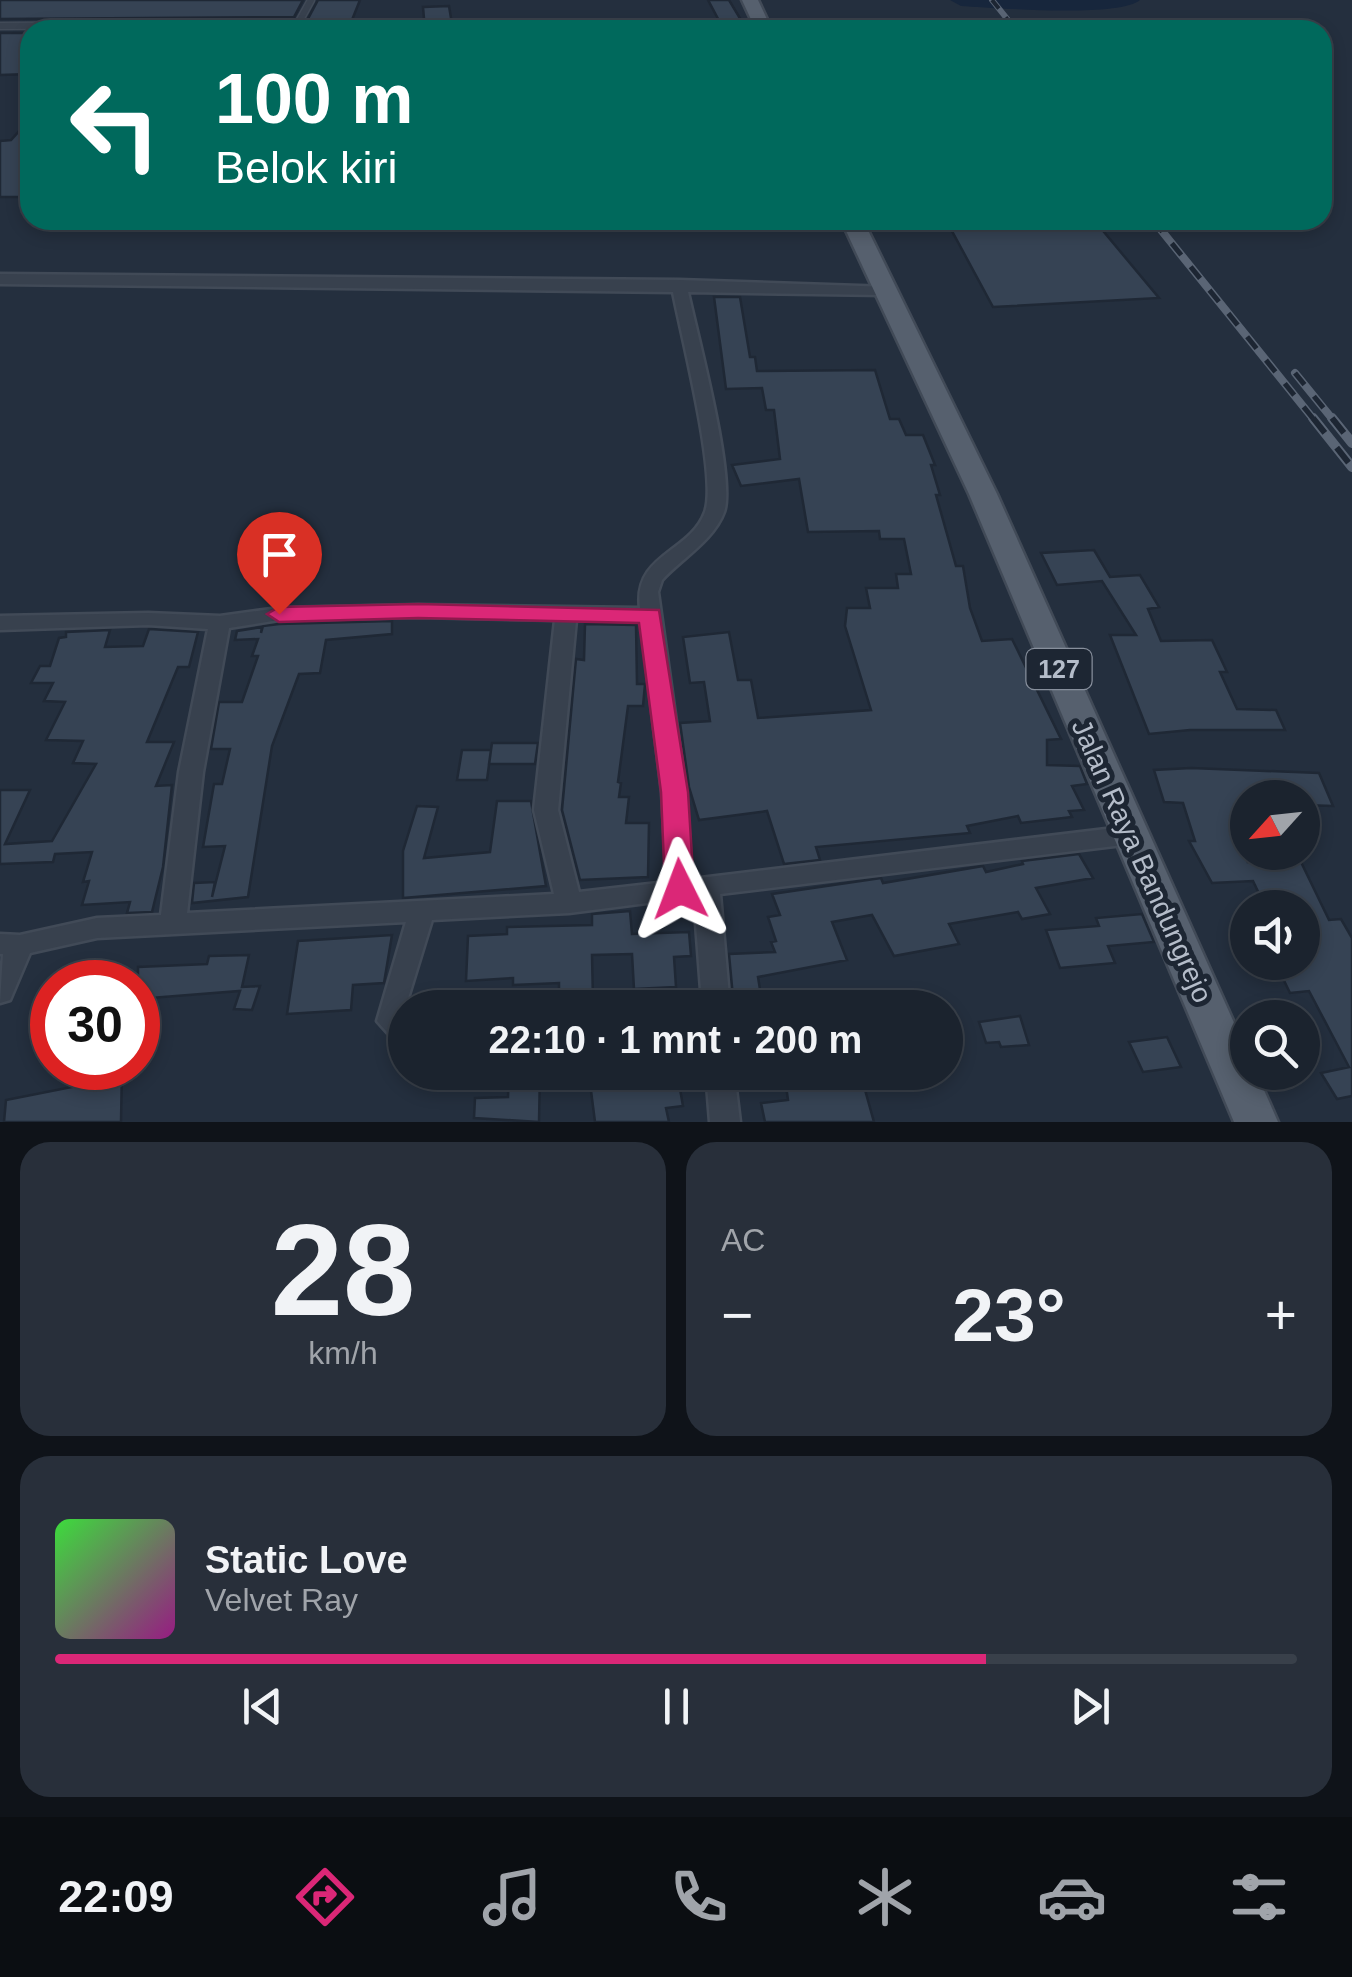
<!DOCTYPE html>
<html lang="id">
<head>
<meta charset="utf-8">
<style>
  :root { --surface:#1b232e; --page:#282f3a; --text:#f1f3f6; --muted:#a0a4aa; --line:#39404a; --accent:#db2777 }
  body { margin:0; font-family:Helvetica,sans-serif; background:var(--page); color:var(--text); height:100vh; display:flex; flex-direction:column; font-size:38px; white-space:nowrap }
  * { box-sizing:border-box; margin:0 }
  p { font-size:32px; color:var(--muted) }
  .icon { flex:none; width:55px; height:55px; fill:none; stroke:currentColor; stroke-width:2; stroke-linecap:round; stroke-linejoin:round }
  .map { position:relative; height:1122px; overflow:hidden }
  .side { display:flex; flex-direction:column; gap:20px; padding:20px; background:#0f1319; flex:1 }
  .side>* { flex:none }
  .guide { position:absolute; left:20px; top:20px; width:1312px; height:210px; border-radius:30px; box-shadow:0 5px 15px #0003,0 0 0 2px var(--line); background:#00695c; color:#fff; overflow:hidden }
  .needle { width:65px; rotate:243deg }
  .fabs { position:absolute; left:1230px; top:780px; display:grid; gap:20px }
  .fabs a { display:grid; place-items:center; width:90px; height:90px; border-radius:50%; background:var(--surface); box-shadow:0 5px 15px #0003,0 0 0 2px var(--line); font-size:50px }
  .speed { position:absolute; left:30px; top:960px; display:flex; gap:20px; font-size:50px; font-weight:700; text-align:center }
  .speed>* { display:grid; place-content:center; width:130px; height:130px; border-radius:50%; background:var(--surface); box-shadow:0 5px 15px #0003,0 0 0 2px var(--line); line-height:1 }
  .speed .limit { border:15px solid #d22; background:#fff; color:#111 }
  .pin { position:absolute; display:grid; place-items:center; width:85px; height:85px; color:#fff; margin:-102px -42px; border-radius:50% 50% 50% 0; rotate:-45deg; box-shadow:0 0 10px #0007 }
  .pin .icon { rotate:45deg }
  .me { position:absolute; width:110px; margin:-55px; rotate:357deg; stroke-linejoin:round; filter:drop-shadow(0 0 8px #0008) }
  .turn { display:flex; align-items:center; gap:35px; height:210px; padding:0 30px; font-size:45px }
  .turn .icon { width:130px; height:130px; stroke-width:2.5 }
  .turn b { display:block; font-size:70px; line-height:85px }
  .big { font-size:75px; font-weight:700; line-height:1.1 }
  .side .card { flex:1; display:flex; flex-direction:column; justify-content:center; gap:15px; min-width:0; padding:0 35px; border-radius:30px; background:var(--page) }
  .side .dial { align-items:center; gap:0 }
  .dial b { font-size:130px; line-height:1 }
  .song { display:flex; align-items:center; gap:30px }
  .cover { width:120px; height:120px; border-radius:15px; background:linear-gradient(135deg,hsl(120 70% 55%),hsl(310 70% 35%)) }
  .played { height:10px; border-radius:5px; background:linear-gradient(90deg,var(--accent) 75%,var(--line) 75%) }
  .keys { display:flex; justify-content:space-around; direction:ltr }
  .heat { display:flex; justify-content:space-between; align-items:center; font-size:55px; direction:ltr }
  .side .tiles { flex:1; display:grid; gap:20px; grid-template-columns:1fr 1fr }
  .card:last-child { grid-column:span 2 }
  .trip { position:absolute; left:388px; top:990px; width:575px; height:100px; border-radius:50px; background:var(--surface); box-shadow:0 5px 15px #0003,0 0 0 2px var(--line); font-weight:700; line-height:100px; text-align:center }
  .tabs { display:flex; height:160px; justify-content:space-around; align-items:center; background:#0b0e12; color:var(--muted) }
  .tabs .icon { width:70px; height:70px }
  .tabs .selected { color:var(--accent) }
  .tabs b { font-size:45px; color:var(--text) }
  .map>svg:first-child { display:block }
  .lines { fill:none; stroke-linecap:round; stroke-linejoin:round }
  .river { fill:#17263c; fill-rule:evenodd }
  .building { fill:#364354; stroke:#1f2835; stroke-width:2.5 }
  .lane-casing { stroke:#414a57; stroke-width:9 }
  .street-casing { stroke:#414a57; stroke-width:5 }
  .primary-casing { stroke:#414a57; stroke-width:5 }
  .lane { stroke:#38414e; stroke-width:6 }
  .street { fill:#38414e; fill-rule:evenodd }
  .primary { fill:#56606e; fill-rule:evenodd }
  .rail-far2-casing { stroke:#5a6575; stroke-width:6 }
  .rail-far1-casing { stroke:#5a6575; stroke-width:8 }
  .rail-casing { stroke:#5a6575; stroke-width:10 }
  .rail-far2 { stroke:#1d2633; stroke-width:4; stroke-dasharray:11; stroke-linecap:butt }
  .rail-far1 { stroke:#1d2633; stroke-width:5; stroke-dasharray:15; stroke-linecap:butt }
  .rail { stroke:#1d2633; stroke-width:6; stroke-dasharray:19; stroke-linecap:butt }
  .route { fill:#db2777; stroke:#8e194d; stroke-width:2.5 }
  .labels { text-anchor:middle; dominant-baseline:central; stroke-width:10; stroke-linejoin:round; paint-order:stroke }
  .shield { fill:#1d2633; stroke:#878f9c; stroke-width:2.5 }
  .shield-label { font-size:25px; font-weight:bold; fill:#b4bcc9 }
  .street-label { font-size:28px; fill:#b4bcc9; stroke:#1d2633 }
</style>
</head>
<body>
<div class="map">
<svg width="1352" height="1122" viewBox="0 0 1352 1122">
  <rect width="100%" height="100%" fill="#242f3e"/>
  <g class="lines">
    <!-- river -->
    <path class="river" d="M950 0H1140C1120 18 993 8 961 6Z"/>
  </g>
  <!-- building -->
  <path class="building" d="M0 0H303L294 17 0 19Z
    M318 0H360L348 30H302Z
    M708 0H729L747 30H724Z
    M449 6 453 30H425L423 7Z
    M0 33H30V74L0 75Z
    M30 119V197H0V141L11 140Z
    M946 220H1094L1159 298 993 307Z
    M714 297H740L750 357H755L757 371 875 370 890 419H899L906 435H923L935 465H931L940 495H936L956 566H963L970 608 982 641 1012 639 1061 739 1047 740V765L1080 766 1087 784 1072 786 1084 810 1069 811 1072 817 1021 823 1018 816 967 826 970 833 816 847 820 860 784 864 767 811 699 820 689 787 680 723 710 721 704 682 690 683 683 637 729 632 738 680H751L758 718 871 710 845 626 847 608H870L866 588H898L896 574H911L904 539H880L879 531 808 532 799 479 741 486 732 465 780 459 774 410H766L762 388 726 389Z
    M1094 550 1110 577 1140 575 1159 607 1148 609 1161 641 1212 640 1227 672H1220L1237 709 1276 710 1285 730H1190L1149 734 1110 635H1136L1102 581 1057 585 1041 553Z
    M392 621V634L326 640 320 673 299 674 272 746 248 897 192 903 194 883 215 882 212 897 225 846 203 847 214 784H222L230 749H211L219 702H242L258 656H252L258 639 235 640 237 631 262 627 261 633 263 626 279 624Z
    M585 624 636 625 637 684H645L643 706H628L618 782 621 783 619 797H629L626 823H649L648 877 580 880 562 810 576 659 584 660Z
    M149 629 198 632 189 667H178L147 742H174L156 786 172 785 163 867 152 912 127 913 130 902 82 905 89 881 83 882 92 852 55 854 53 862 0 864V790H30L5 844 52 841 96 764 73 763 83 741 46 740 65 702 44 701 53 683H31L40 666H50L59 638 66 637V632L110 630 105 647 143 646Z
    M492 743H538L535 764H489Z
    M462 750H491L487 780H457Z
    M1191 768 1319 773 1333 806 1302 805V798H1248V862L1300 860 1329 920 1341 919 1352 938V1096L1337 1099 1321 1073 1349 1067 1309 991 1290 993 1275 962H1302V901L1263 902 1253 881 1212 883 1189 841H1195L1183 803 1164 802 1154 770Z
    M497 801H531L546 886 403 898V851L417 806 438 807 424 858 490 852Z
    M1079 854 1093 878 1036 888 1050 914 1022 919 1018 912 949 924 959 944 894 956 872 915 832 922 847 960 758 977 763 1008H734L729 954 775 952 771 942 776 941 768 917 780 915 772 894 881 878 883 883 983 866 986 872 1023 864 1022 861Z
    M630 911 632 934 689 932 691 956 674 957 676 987 634 989 632 954 592 955 593 1000 559 1001V983L513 985V978L466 981 468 936 507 934V927L592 925V914Z
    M1142 914 1154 942 1108 946 1115 963 1060 968 1046 930 1099 926 1096 918Z
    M392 935 384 983 353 985 351 1010 287 1014 298 941Z
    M249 955 242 987 260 986 252 1010 234 1009 240 991 138 999V967L207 964 209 956Z
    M1020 1016 1029 1045 1001 1047 999 1042 986 1043 979 1022Z
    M1167 1037 1181 1067 1143 1072 1129 1042Z
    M92 1068H122L121 1122H4L6 1100 92 1083Z
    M509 1072H540L539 1122 474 1118 475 1098 508 1097Z
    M677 1072 683 1106 666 1108 669 1122H595L590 1083Z
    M784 1072H860L874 1122H765L761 1103 788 1100Z"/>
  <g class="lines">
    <!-- lane casing -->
    <g class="lane-casing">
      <path id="lane" d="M0 26 298 24
        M295 29 311 0"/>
    </g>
    <!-- street casing -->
    <g class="street-casing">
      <path id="street" d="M0 274 679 280 890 287 893 290 885 295 688 292C697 334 736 478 724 512 714 540 681 559 662 580L658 592 686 793 692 879 1131 826 1140 829 1143 835 1140 841 1131 844 720 894 730 1008H645L649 1000 701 990 694 897 569 913 432 920 405 1008V1044L395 1041 377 1021 406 922 97 938 30 953 10 1000 0 1003 3 954H0V934L20 935 97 918 161 915 179 772 208 629 148 625 0 630V616L148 613 220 616 279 608 418 605 640 608C633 554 690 553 705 512 718 478 681 334 673 292L0 284ZM418 617 555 620 534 810 554 894 187 913 203 772 229 628 279 620ZM576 620 641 621 662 793 667 882 579 892 558 810Z
        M706 1072H734L740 1122H710Z"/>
    </g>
    <!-- primary casing -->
    <g class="primary-casing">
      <path id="primary" d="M742 0H758L772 30H756Z
        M841 220H863L997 494 1248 1054V1072H1256L1278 1122H1234L969 494Z"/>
    </g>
    <!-- lane -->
    <use href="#lane" class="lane"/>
    <!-- street -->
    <use href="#street" class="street"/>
    <!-- primary -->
    <use href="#primary" class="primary"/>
    <!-- rail-far2 casing -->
    <g class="rail-far2-casing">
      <path id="rail-far2" d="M992 0 1016 30"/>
    </g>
    <!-- rail-far1 casing -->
    <g class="rail-far1-casing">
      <path id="rail-far1" d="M1153 220 1315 421
        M1295 373 1334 421"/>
    </g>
    <!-- rail casing -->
    <g class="rail-casing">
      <path id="rail" d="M1313 418 1352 467
        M1332 418 1352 443"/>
    </g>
    <!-- rail-far2 -->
    <use href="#rail-far2" class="rail-far2"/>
    <!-- rail-far1 -->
    <use href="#rail-far1" class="rail-far1"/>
    <!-- rail -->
    <use href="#rail" class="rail"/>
  </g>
  <!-- route -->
  <path class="route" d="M418 604 659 610 688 792 694 889 690 897 680 900 669 897 665 889 661 792 639 623 418 618 279 622 267 614 279 607Z"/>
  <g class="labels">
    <!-- shield labels -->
    <rect class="shield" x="1026.5" y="649" width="65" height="40" rx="8"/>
    <g class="shield-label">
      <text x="1059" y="669">127</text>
    </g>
    <!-- street labels -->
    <g class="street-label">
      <text transform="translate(1142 861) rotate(66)">Jalan Raya Bandungrejo</text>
    </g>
  </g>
</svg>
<div class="fabs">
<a><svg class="needle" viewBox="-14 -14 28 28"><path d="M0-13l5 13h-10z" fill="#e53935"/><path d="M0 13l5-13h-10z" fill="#a0a4aa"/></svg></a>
<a><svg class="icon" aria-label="sound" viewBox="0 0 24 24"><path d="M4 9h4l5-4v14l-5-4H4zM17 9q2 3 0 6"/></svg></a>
<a><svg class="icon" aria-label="search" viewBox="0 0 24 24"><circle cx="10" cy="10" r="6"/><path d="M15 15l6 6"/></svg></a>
</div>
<div class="speed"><div class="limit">30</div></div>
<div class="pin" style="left:279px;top:614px;background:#d93025"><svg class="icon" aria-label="arrive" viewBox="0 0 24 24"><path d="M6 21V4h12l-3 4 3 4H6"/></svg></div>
<svg class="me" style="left:680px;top:889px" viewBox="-20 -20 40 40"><path d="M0-17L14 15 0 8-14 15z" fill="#db2777" stroke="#fff" stroke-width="4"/></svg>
<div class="trip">22:10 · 1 mnt · 200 m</div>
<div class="guide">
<div class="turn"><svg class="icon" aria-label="left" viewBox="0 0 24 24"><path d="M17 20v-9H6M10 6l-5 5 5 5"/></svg><div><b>100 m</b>Belok kiri</div></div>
</div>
</div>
<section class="side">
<div class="tiles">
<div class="card dial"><b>28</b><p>km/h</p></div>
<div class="card"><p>AC</p>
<div class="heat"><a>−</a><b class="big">23°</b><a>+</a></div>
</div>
<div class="card">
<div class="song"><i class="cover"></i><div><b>Static Love</b><p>Velvet Ray</p></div></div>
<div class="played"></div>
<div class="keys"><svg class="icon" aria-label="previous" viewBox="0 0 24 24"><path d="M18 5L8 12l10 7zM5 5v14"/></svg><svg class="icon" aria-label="pause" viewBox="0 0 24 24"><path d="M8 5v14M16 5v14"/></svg><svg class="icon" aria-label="next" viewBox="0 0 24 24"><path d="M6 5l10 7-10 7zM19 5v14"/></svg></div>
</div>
</div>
</section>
<nav class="tabs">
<b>22:09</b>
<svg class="icon selected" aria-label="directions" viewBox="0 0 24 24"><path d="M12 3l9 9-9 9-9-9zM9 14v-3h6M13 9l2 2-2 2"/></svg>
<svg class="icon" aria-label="music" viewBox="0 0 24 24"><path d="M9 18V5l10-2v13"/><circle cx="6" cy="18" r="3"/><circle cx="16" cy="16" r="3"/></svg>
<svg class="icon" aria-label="phone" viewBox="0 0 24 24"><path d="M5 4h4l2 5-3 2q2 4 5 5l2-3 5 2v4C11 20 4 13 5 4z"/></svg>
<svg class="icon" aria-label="climate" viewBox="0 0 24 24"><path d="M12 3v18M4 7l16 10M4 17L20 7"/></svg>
<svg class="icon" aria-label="car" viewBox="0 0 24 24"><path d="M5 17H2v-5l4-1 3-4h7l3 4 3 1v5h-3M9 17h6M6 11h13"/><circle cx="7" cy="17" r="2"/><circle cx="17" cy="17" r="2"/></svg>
<svg class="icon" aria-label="filters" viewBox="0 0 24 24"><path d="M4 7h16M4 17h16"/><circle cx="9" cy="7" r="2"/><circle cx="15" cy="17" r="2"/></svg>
</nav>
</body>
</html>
